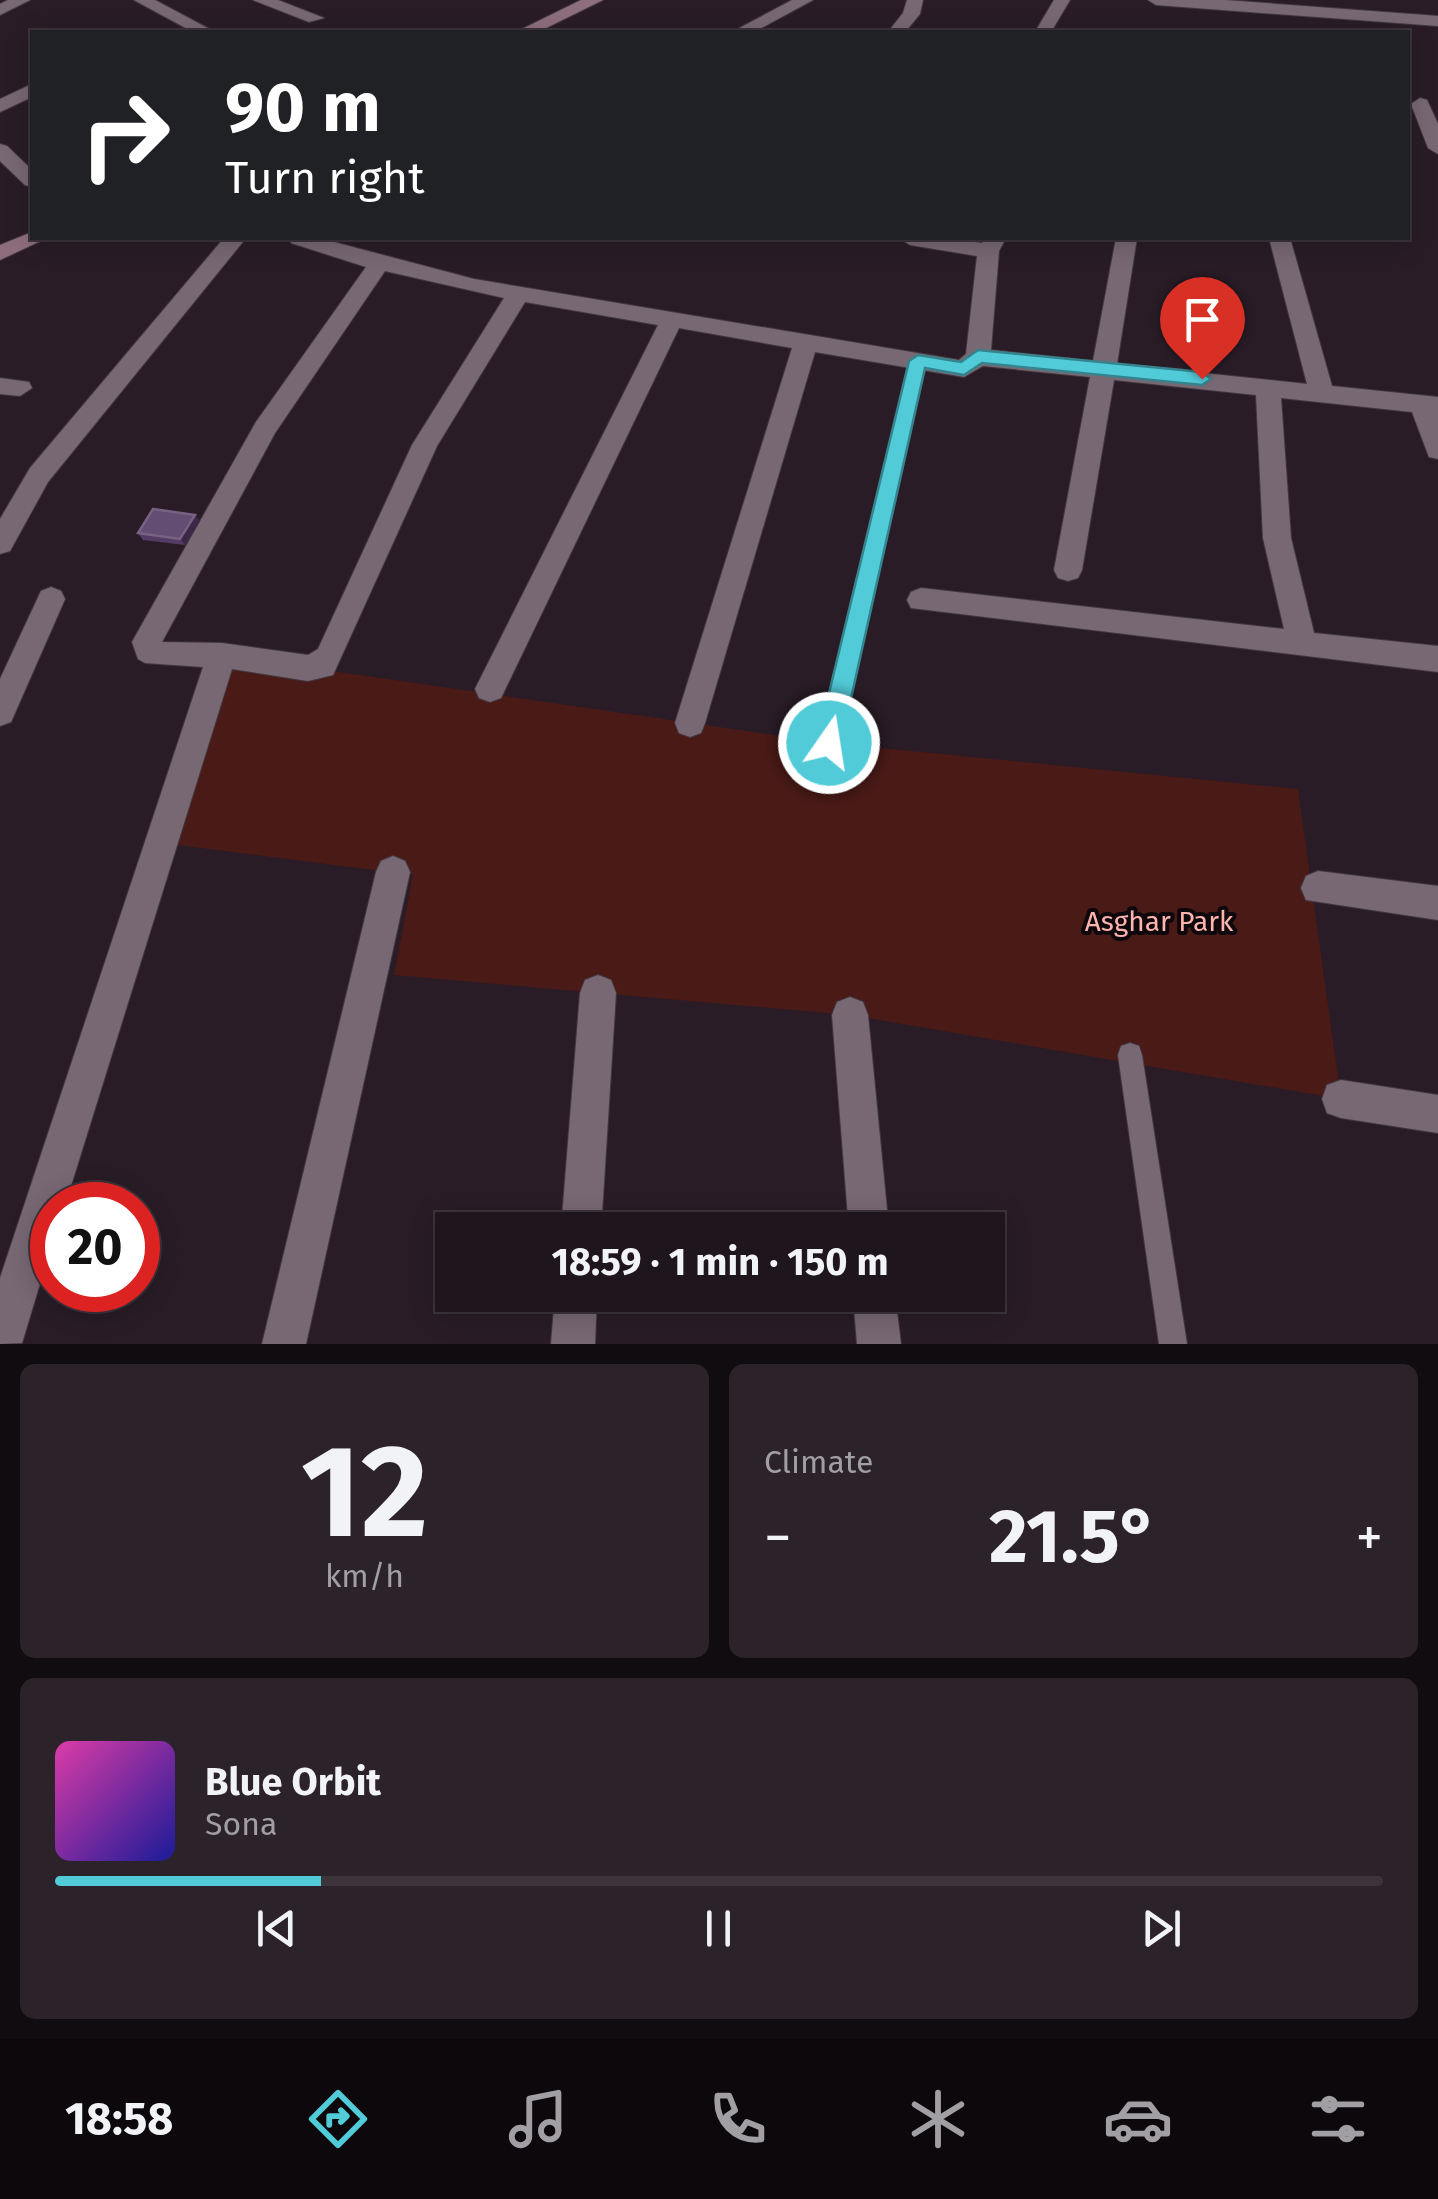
<!DOCTYPE html>
<html lang="en">
<head>
<meta charset="utf-8">
<style>
  :root { --surface:#1f151c; --page:#2c2229; --text:#f1f3f6; --muted:#a19fa3; --line:#3c343b; --accent:#52cbd9 }
  body { margin:0; font-family:"Fira Sans",sans-serif; background:var(--page); color:var(--text); height:100vh; display:flex; flex-direction:column; font-size:38px; white-space:nowrap }
  * { box-sizing:border-box; margin:0 }
  p { font-size:32px; color:var(--muted) }
  .icon { flex:none; width:55px; height:55px; fill:none; stroke:currentColor; stroke-width:2; stroke-linecap:round; stroke-linejoin:round }
  .map { position:relative; height:1344px; overflow:hidden }
  .side { display:flex; flex-direction:column; gap:20px; padding:20px; background:#110c0f; flex:1 }
  .side>* { flex:none }
  .guide { position:absolute; left:30px; top:30px; width:1380px; height:210px; border-radius:0px; box-shadow:0 5px 25px #0003,0 0 0 2px var(--line); background:#202124; color:#fff; overflow:hidden }
  .speed { position:absolute; left:30px; top:1182px; display:flex; gap:20px; font-size:50px; font-weight:700; text-align:center }
  .speed>* { display:grid; place-content:center; width:130px; height:130px; border-radius:50%; background:var(--surface); box-shadow:0 5px 25px #0003,0 0 0 2px var(--line); line-height:1 }
  .speed .limit { border:15px solid #d22; background:#fff; color:#111 }
  .pin { position:absolute; display:grid; place-items:center; width:85px; height:85px; color:#fff; margin:-102px -42px; border-radius:50% 50% 50% 0; rotate:-45deg; box-shadow:0 0 10px #0007 }
  .pin .icon { rotate:45deg }
  .me { position:absolute; width:110px; margin:-55px; rotate:13deg; stroke-linejoin:round; filter:drop-shadow(0 0 8px #0008) }
  .turn { display:flex; align-items:center; gap:35px; height:210px; padding:0 30px; font-size:45px }
  .turn .icon { width:130px; height:130px; stroke-width:2.5 }
  .turn b { display:block; font-size:70px; line-height:85px }
  .big { font-size:75px; font-weight:700; line-height:1.1 }
  .side .tile { flex:1; display:flex; flex-direction:column; justify-content:center; gap:15px; min-width:0; padding:0 35px; border-radius:15px; background:var(--page) }
  .side .dial { align-items:center; gap:0 }
  .dial b { font-size:130px; line-height:1 }
  .song { display:flex; align-items:center; gap:30px }
  .cover { width:120px; height:120px; border-radius:15px; background:linear-gradient(135deg,hsl(320 70% 55%),hsl(240 70% 35%)) }
  .played { height:10px; border-radius:5px; background:linear-gradient(90deg,var(--accent) 20%,var(--line) 20%) }
  .keys { display:flex; justify-content:space-around; direction:ltr }
  .heat { display:flex; justify-content:space-between; align-items:center; font-size:55px; direction:ltr }
  .side .tiles { flex:1; display:grid; gap:20px; grid-template-columns:1fr 1fr }
  .tile:last-child { grid-column:span 2 }
  .trip { position:absolute; left:435px; top:1212px; width:570px; height:100px; border-radius:0px; background:var(--surface); box-shadow:0 5px 25px #0003,0 0 0 2px var(--line); font-weight:700; line-height:100px; text-align:center }
  .tab-bar { display:flex; height:160px; justify-content:space-around; align-items:center; background:#0c080b; color:var(--muted) }
  .tab-bar .icon { width:70px; height:70px }
  .tab-bar .current { color:var(--accent) }
  .tab-bar b { font-size:45px; color:var(--text) }
  .map>svg:first-child { display:block }
  .green { fill:#4a1a17 }
  .lines { fill:none; stroke-linecap:round; stroke-linejoin:round }
  .lane-casing { stroke:#433841; stroke-width:2 }
  .street-casing { stroke:#433841; stroke-width:2 }
  .secondary-casing { stroke:#433841; stroke-width:2 }
  .lane { fill:#786874; fill-rule:evenodd }
  .street { fill:#786874; fill-rule:evenodd }
  .secondary { fill:#8e6e7d; fill-rule:evenodd }
  .wall { fill:#543c65 }
  .shaded-wall { fill:#3c2846 }
  .building { fill:#634d72; stroke:#776283; stroke-width:2.5 }
  .route { fill:#52cbd9; stroke:#35848d; stroke-width:2.5 }
  .labels { text-anchor:middle; dominant-baseline:central; stroke-width:8; stroke-linejoin:round; paint-order:stroke }
  .park-label { font-size:28px; fill:#fdb4ac; stroke:#0e080d }
</style>
</head>
<body>
<div class="map">
<svg width="1438" height="1344" viewBox="0 0 1438 1344">
  <rect width="100%" height="100%" fill="#291c26"/>
  <!-- green -->
  <path class="green" d="M222 655 829 743 1298 789 1341 1099 850 1015 394 975 413 875 161 843Z"/>
  <g class="lines">
    <!-- lane casing -->
    <g class="lane-casing">
      <path id="lane" d="M918 356 926 361 839 743 836 750 829 752 822 750 819 743 910 361Z
        M1130 1043 1139 1046 1142 1055 1187 1344H1159L1118 1055 1121 1046Z"/>
    </g>
    <!-- street casing -->
    <g class="street-casing">
      <path id="street" d="M8 0H30L0 15V4Z
        M134 0H155L215 32H193Z
        M253 0H278L324 18 309 22Z
        M792 0H813L754 32H732Z
        M907 0H923L920 14 905 32H888L903 13Z
        M1054 0H1070L1051 32H1035Z
        M1148 0H1225L1438 16V26L1156 5Z
        M32 84V97L0 112V99Z
        M1420 98 1427 100 1438 124V154L1428 148 1411 104Z
        M0 144 7 146 32 170V187L25 185 0 161Z
        M224 238H246L48 482 10 551 0 554V519L30 468Z
        M289 238H319L474 279 959 360 966 354 977 256 910 245 899 238H947L982 243 986 238H1006L999 251 991 350 1093 361 1116 238H1137L1117 364 1307 384 1269 238H1290L1332 386 1438 397V459L1429 457 1412 412 1281 398 1291 538 1314 633 1438 646V672L911 608 907 600 911 592 921 588 1284 629 1263 538 1256 395 1114 380 1082 570 1078 578 1068 581 1058 578 1054 570 1090 377 983 366 964 377 815 352 705 723 701 733 690 737 679 733 675 723 792 348 679 328 501 698 490 702 479 698 475 689 658 325 525 302 437 446 333 675 308 681 232 669 65 1205H52V1244L22 1343 0 1344V1278L203 667 145 663 138 659 132 642 256 422 366 267 291 243ZM385 271 504 298 412 445 318 649 308 655 222 643 162 642 275 433Z
        M0 378 29 382 32 388 20 396 0 394Z
        M51 587 61 591 65 599 11 722 0 726V679L41 591Z
        M393 856 405 861 410 872 306 1344H262L376 872 381 861Z
        M1318 871 1438 886V920L1306 900 1301 888 1306 876Z
        M598 975 611 980 616 993 601 1230H561L580 993 585 980Z
        M850 997 863 1002 868 1015 889 1230H849L832 1015 837 1002Z
        M1341 1080 1438 1095V1133L1341 1118 1327 1113 1322 1099 1327 1085Z
        M555 1295H597L595 1344H551Z
        M853 1295H895L901 1344H857Z"/>
    </g>
    <!-- secondary casing -->
    <g class="secondary-casing">
      <path id="secondary" d="M581 0H603L538 32H516Z
        M32 232V238H47L0 260V245Z"/>
    </g>
    <!-- lane -->
    <use href="#lane" class="lane"/>
    <!-- street -->
    <use href="#street" class="street"/>
    <!-- secondary -->
    <use href="#secondary" class="secondary"/>
  </g>
  <!-- wall -->
  <path class="wall" d="M195 515 200 521 185 545 143 540 138 533Z"/>
  <!-- shaded-wall -->
  <path class="shaded-wall" d="M195 515 200 521 185 545 180 539Z"/>
  <!-- building -->
  <path class="building" d="M153 509 195 515 180 539 138 533Z"/>
  <!-- route -->
  <path class="route" d="M978 350 1202 372 1211 379 1202 385 982 363 964 375 925 368 841 743 837 750 829 753 821 750 817 743 909 361 918 355 961 362Z"/>
  <g class="labels">
    <!-- park labels -->
    <g class="park-label">
      <text x="1159" y="921">Asghar Park</text>
    </g>
  </g>
</svg>
<div class="speed"><div class="limit">20</div></div>
<div class="pin" style="left:1202px;top:379px;background:#d93025"><svg class="icon" aria-label="arrive" viewBox="0 0 24 24"><path d="M6 21V4h12l-3 4 3 4H6"/></svg></div>
<svg class="me" style="left:829px;top:743px" viewBox="-20 -20 40 40"><circle r="17" fill="#52cbd9" stroke="#fff" stroke-width="3"/><path d="M0-11L8 9 0 5-8 9z" fill="#fff"/></svg>
<div class="trip">18:59 · 1 min · 150 m</div>
<div class="guide">
<div class="turn"><svg class="icon" aria-label="right" viewBox="0 0 24 24"><path d="M7 20v-9h11M14 6l5 5-5 5"/></svg><div><b>90 m</b>Turn right</div></div>
</div>
</div>
<section class="side">
<div class="tiles">
<div class="tile dial"><b>12</b><p>km/h</p></div>
<div class="tile"><p>Climate</p>
<div class="heat"><a>−</a><b class="big">21.5°</b><a>+</a></div>
</div>
<div class="tile">
<div class="song"><i class="cover"></i><div><b>Blue Orbit</b><p>Sona</p></div></div>
<div class="played"></div>
<div class="keys"><svg class="icon" aria-label="previous" viewBox="0 0 24 24"><path d="M18 5L8 12l10 7zM5 5v14"/></svg><svg class="icon" aria-label="pause" viewBox="0 0 24 24"><path d="M8 5v14M16 5v14"/></svg><svg class="icon" aria-label="next" viewBox="0 0 24 24"><path d="M6 5l10 7-10 7zM19 5v14"/></svg></div>
</div>
</div>
</section>
<nav class="tab-bar">
<b>18:58</b>
<svg class="icon current" aria-label="directions" viewBox="0 0 24 24"><path d="M12 3l9 9-9 9-9-9zM9 14v-3h6M13 9l2 2-2 2"/></svg>
<svg class="icon" aria-label="music" viewBox="0 0 24 24"><path d="M9 18V5l10-2v13"/><circle cx="6" cy="18" r="3"/><circle cx="16" cy="16" r="3"/></svg>
<svg class="icon" aria-label="phone" viewBox="0 0 24 24"><path d="M5 4h4l2 5-3 2q2 4 5 5l2-3 5 2v4C11 20 4 13 5 4z"/></svg>
<svg class="icon" aria-label="climate" viewBox="0 0 24 24"><path d="M12 3v18M4 7l16 10M4 17L20 7"/></svg>
<svg class="icon" aria-label="car" viewBox="0 0 24 24"><path d="M5 17H2v-5l4-1 3-4h7l3 4 3 1v5h-3M9 17h6M6 11h13"/><circle cx="7" cy="17" r="2"/><circle cx="17" cy="17" r="2"/></svg>
<svg class="icon" aria-label="filters" viewBox="0 0 24 24"><path d="M4 7h16M4 17h16"/><circle cx="9" cy="7" r="2"/><circle cx="15" cy="17" r="2"/></svg>
</nav>
</body>
</html>
